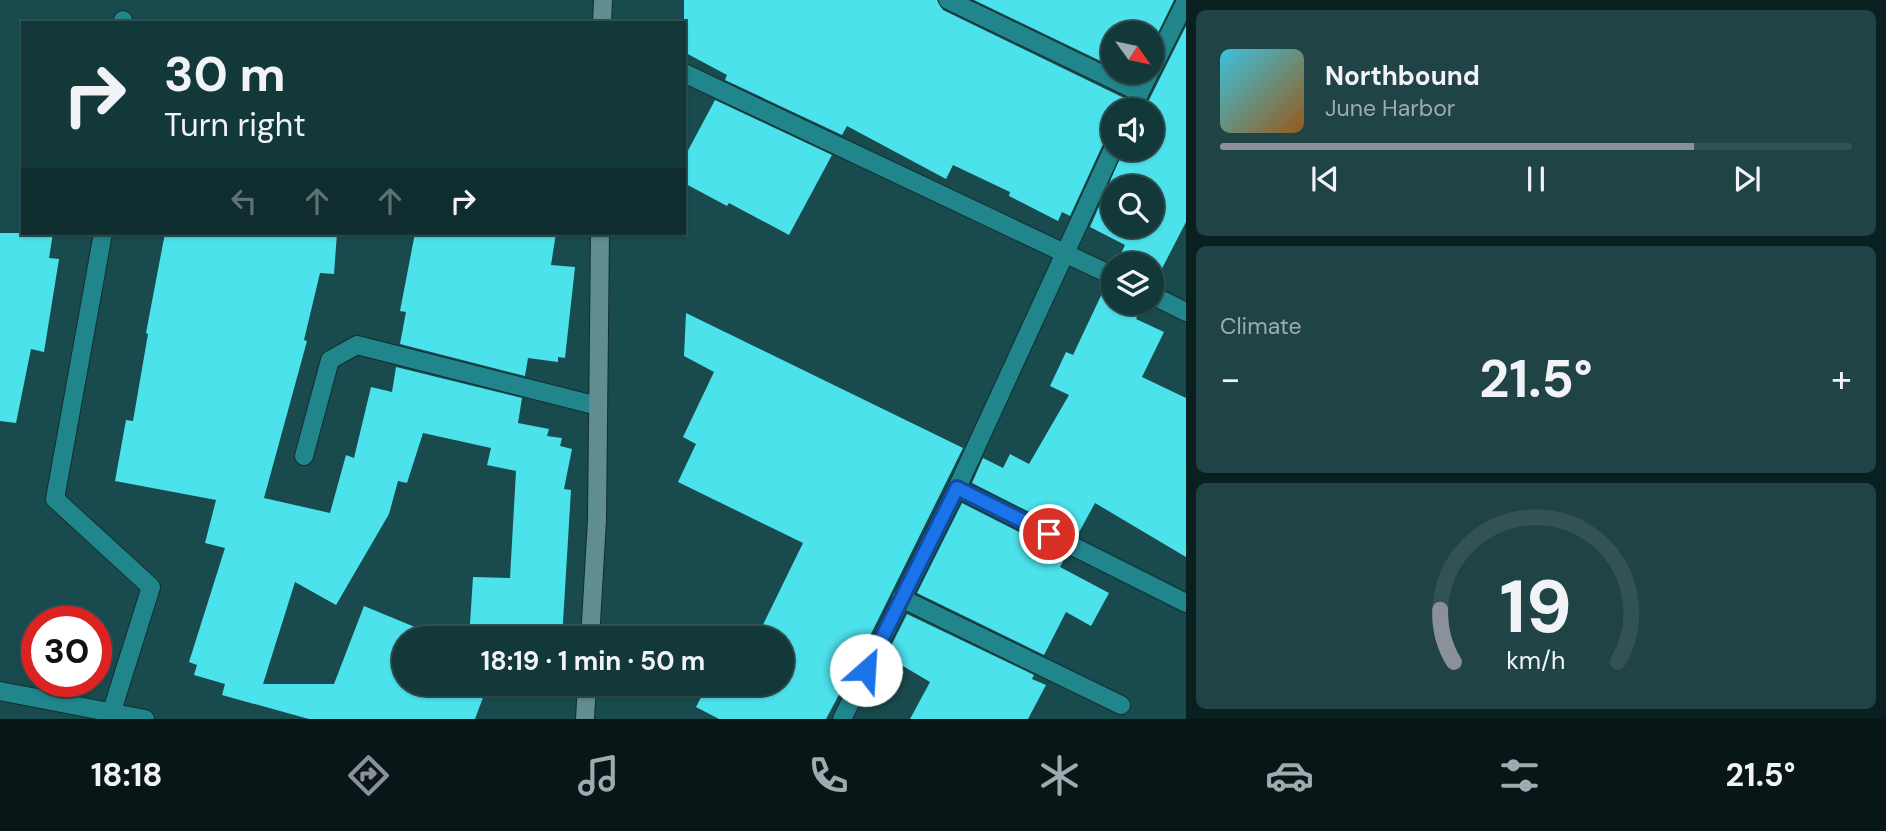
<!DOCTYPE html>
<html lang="en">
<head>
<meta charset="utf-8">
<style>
  :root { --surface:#13383a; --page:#204345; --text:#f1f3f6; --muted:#9dacaf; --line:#325254; --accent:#8c9099 }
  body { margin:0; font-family:"DM Sans",sans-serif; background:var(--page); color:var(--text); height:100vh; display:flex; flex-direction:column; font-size:26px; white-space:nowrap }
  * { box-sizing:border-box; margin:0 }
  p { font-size:23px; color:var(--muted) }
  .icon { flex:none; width:38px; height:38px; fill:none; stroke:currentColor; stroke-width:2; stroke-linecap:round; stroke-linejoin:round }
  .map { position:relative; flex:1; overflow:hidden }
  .drawer { display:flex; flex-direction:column; gap:10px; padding:10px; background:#0a1f20; width:700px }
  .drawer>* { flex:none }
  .top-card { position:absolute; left:21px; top:21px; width:665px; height:214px; border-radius:0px; box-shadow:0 2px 5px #0004,0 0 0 2px var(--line); background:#13383a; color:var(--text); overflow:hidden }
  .needle { width:46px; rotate:123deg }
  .controls { position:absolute; left:1101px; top:21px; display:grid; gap:14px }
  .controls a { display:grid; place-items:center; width:63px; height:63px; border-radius:50%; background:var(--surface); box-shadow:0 2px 5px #0004,0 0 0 2px var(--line); font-size:35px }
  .speed { position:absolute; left:21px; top:606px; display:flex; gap:14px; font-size:35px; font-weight:700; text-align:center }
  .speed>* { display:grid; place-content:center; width:91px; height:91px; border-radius:50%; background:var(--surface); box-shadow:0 2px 5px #0004,0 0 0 2px var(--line); line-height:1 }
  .speed .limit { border:10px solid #d22; background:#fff; color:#111 }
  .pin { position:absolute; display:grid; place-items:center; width:60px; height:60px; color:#fff; margin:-30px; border:4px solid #fff; border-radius:50%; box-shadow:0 2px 7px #0007 }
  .me { position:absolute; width:77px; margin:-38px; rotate:26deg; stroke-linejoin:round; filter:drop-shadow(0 0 5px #0008) }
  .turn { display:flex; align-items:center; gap:24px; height:147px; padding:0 28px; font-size:32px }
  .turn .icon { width:91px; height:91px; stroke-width:2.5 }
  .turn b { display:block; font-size:49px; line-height:60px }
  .lanes { display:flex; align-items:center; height:66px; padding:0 28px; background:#0003; justify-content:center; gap:35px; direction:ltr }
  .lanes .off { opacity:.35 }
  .big { font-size:52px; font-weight:700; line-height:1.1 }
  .drawer .widget { flex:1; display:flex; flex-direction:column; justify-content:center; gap:10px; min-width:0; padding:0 24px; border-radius:10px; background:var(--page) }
  .drawer .dial { align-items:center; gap:0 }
  .dial svg { height:182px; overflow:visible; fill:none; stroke:var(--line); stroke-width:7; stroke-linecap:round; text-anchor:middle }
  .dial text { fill:var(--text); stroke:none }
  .song { display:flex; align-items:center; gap:21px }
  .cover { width:84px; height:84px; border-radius:10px; background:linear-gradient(135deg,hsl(190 70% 55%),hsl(30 70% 35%)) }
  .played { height:7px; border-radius:4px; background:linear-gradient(90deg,var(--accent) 75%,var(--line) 75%) }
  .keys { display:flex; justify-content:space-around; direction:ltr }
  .heat { display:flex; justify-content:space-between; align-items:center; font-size:38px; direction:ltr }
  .trip { position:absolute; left:392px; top:626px; width:402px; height:70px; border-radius:35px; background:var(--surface); box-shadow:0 2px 5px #0004,0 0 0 2px var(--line); font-weight:700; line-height:70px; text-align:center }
  .tabs { display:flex; height:112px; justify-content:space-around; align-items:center; background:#081617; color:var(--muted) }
  .tabs .icon { width:49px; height:49px }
  .tabs .current { color:var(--accent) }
  .tabs b { font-size:32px; color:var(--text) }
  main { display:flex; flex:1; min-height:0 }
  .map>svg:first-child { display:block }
  .building { fill:#4ce2ec; fill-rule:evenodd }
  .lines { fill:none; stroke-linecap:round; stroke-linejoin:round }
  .street-casing { stroke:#112e30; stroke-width:20 }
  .secondary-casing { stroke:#112e30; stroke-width:20 }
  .street { stroke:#21868c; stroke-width:18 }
  .secondary { stroke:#5f8d91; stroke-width:18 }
  .route-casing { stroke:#114b97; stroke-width:18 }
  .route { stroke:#1a73e8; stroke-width:12 }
</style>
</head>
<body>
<main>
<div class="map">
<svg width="1186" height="719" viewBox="0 0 1186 719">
  <rect width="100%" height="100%" fill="#194b4e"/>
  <!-- building -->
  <path class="building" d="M684 0H937L943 10 1124 98 1120 110H1113V138L1107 139 1103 144 1070 216 1062 212 1058 221 1009 196 1010 192 953 165 946 179 847 126 842 135 725 80 727 75 684 52Z
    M974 0H1174L1152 45V33H1113V67Z
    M1186 26V222L1154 284H1152V264H1116L1125 245 1090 227 1124 149H1152V110H1144ZM1113 187H1152V226H1113Z
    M715 100 832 155 789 235 729 203 727 206 684 183V158Z
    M0 233H53L49 258 59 259 44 352 31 349 16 423 0 421Z
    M165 233H337L334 274 320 273 304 340 307 341 264 498 330 513 346 455 354 458 371 387 392 392 396 367 522 398 518 423 549 429 547 436 562 438 560 446 572 449 564 489 571 490 562 639H469L473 577 510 578 516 471 487 465 491 448 423 433 407 483 398 481 389 514 336 605 295 582 263 684H334L364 606 444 639H404V684H488L475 719H309L222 695 225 684 194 675 197 665 189 662 225 548 205 543 216 500 115 481 126 420 133 421 148 334 146 333Z
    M415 233H556L551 265 575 267 565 358 558 357V362L528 358 525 376 400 344 406 312 400 311Z
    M1106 285 1113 287V303H1144L1136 319 1164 332 1142 377 1186 398V557L1095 503 1077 536 972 483 983 458 1003 468 1010 454 1029 464 1069 395 1050 386 1066 352 1073 355Z
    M686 313 963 448 866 644 826 719H719L696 707 708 684H782V639H756L803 543 678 482 696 444 683 437 714 372 684 356Z
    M962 503 1066 556 1060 567 1109 593 1091 626 1066 612 1044 655 917 593Z
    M907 614 1034 675 1032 679 1046 685 1028 719H910L930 682 886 656Z"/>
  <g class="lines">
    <!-- street casing -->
    <g class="street-casing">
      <path id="street" d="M948 0 1139 92
        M123 23V20
        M1152 69 1186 1
        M684 73 1113 276
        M1131 110 1150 72
        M103 233 55 499 151 587 111 714
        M1152 295 1186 312
        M304 456 330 360 357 345 598 406
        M957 488 1186 603
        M901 598 1121 705
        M0 691 145 719
        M842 719 957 488 1113 149"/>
    </g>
    <!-- secondary casing -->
    <g class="secondary-casing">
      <path id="secondary" d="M602 23 603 0
        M590 639 597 520 600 233
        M585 719 587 684"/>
    </g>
    <!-- street -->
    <use href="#street" class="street"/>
    <!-- secondary -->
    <use href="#secondary" class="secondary"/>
  </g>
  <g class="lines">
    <!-- route casing -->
    <g class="route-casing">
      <path id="route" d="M866 670 957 488 1049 534"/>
    </g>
    <!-- route -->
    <use href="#route" class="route"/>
  </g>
</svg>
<div class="controls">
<a><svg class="needle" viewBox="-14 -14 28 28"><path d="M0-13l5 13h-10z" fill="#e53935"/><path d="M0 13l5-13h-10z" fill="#9dacaf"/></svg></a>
<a><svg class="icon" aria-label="sound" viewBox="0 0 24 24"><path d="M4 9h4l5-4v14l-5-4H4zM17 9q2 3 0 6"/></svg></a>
<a><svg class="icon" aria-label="search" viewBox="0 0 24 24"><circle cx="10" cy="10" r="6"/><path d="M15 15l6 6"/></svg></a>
<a><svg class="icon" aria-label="layers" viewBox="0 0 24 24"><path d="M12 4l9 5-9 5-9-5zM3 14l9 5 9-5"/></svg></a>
</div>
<div class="speed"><div class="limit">30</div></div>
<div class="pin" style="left:1049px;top:534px;background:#d93025"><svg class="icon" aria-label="arrive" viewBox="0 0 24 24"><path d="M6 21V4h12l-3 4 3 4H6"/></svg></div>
<svg class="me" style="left:866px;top:670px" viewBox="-20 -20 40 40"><circle r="19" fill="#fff"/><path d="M0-13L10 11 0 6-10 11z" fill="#1a73e8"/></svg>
<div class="trip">18:19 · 1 min · 50 m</div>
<div class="top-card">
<div class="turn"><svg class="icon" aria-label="right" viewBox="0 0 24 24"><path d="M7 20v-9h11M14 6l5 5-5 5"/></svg><div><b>30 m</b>Turn right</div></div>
<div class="lanes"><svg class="icon off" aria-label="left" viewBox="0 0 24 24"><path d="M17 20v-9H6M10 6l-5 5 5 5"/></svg><svg class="icon off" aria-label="ahead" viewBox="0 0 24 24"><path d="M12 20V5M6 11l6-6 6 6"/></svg><svg class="icon off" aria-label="ahead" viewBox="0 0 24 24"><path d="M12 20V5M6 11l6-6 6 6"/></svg><svg class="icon" aria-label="right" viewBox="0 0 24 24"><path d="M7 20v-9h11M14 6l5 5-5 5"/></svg></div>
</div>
</div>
<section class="drawer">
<div class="widget">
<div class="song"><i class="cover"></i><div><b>Northbound</b><p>June Harbor</p></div></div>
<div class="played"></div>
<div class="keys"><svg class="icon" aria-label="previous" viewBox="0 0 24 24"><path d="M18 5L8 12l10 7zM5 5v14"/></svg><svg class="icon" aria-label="pause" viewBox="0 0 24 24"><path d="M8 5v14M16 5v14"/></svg><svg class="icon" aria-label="next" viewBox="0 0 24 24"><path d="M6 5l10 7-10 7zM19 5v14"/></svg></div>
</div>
<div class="widget"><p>Climate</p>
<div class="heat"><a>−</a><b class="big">21.5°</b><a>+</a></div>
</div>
<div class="widget dial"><svg viewBox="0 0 100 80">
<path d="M14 69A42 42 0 1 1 86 69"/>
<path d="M14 69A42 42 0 0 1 8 46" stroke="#8c9099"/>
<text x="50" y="56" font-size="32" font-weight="700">19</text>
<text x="50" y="72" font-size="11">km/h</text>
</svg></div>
</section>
</main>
<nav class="tabs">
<b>18:18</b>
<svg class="icon current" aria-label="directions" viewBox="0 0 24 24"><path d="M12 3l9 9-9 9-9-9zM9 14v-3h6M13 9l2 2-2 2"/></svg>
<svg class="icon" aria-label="music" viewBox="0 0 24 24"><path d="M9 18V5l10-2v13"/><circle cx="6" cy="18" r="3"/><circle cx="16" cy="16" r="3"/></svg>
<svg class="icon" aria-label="phone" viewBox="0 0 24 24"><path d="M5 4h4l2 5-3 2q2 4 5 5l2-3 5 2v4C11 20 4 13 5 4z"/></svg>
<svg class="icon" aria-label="climate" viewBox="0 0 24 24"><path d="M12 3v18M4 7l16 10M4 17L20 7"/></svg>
<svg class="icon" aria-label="car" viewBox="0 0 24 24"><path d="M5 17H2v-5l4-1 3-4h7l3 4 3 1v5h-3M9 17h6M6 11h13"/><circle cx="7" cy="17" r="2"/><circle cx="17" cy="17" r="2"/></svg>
<svg class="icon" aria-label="filters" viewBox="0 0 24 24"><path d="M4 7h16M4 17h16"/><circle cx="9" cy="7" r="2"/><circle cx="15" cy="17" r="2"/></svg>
<b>21.5°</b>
</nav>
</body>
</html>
